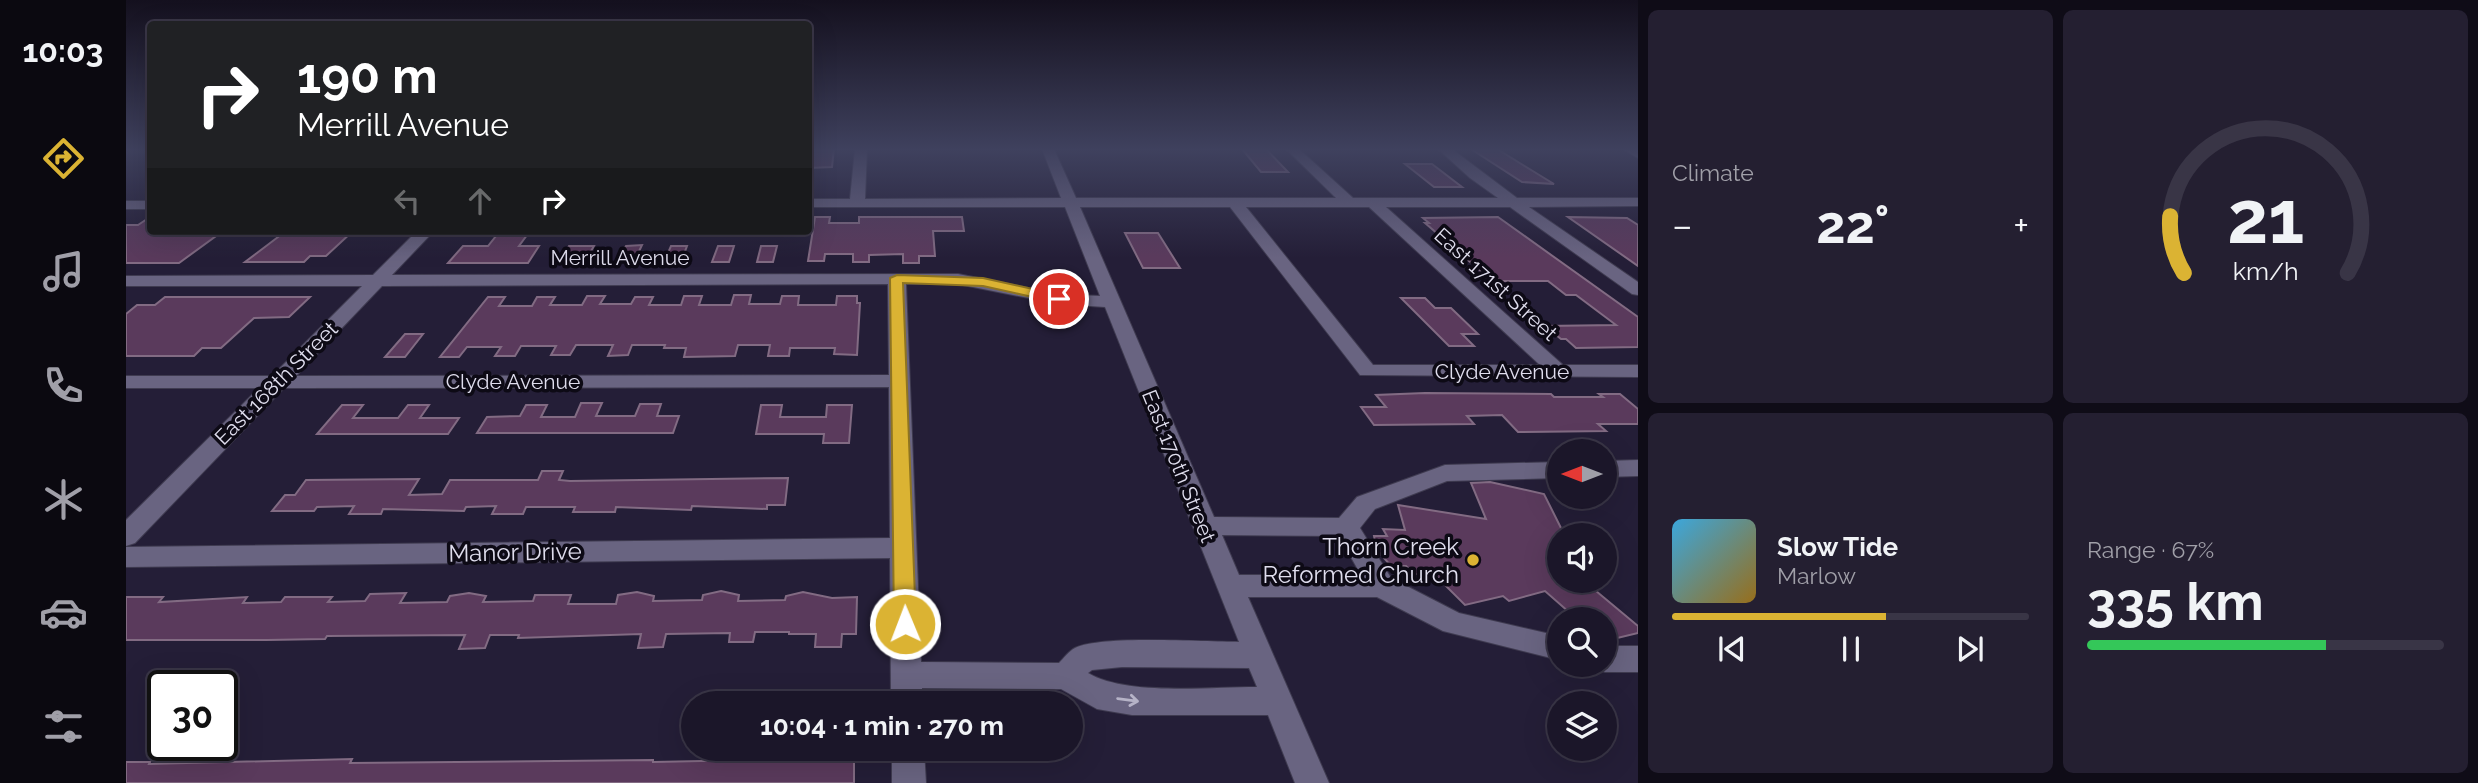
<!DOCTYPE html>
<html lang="en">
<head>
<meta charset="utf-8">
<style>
  :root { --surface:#1b1629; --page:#241f31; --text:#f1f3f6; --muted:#a09fa8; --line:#393546; --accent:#dbb333 }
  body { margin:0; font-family:Raleway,sans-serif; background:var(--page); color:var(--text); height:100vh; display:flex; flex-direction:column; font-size:26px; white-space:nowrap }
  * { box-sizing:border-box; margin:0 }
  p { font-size:23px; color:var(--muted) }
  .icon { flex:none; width:38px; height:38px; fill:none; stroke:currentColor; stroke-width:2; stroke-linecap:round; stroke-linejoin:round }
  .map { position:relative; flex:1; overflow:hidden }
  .drawer { display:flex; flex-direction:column; gap:10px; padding:10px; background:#0f0c17; width:840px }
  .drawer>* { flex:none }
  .hud { position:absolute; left:21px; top:21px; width:665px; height:214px; border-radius:7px; box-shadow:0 7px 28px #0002,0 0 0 2px var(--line); background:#202124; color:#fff; overflow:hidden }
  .needle { width:46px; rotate:270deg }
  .controls { position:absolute; left:1421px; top:439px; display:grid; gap:14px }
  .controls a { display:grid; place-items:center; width:70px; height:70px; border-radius:50%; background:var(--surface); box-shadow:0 7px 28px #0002,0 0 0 2px var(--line); font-size:35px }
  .speed { position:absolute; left:21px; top:670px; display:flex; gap:14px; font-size:35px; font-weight:700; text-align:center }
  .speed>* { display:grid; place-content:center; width:91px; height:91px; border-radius:50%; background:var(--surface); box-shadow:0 7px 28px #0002,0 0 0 2px var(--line); line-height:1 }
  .speed .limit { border:4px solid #111; border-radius:10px; background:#fff; color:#111 }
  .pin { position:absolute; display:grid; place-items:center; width:60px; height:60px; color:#fff; margin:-30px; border:4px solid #fff; border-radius:50%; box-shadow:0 2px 7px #0007 }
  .me { position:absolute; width:77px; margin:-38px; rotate:359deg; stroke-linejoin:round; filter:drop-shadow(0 0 5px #0008) }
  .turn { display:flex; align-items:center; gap:24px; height:147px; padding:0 35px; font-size:32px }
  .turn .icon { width:91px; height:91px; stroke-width:2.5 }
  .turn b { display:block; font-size:49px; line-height:60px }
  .lanes { display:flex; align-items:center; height:66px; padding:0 35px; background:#0003; justify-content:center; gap:35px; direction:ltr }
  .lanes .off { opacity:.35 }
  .big { font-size:52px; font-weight:700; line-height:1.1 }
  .drawer .card { flex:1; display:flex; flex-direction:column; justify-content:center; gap:10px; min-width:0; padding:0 24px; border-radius:10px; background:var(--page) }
  .drawer .dial { align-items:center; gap:0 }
  .dial svg { height:182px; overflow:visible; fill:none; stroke:var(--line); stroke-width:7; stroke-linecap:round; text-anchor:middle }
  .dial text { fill:var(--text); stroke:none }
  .song { display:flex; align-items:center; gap:21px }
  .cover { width:84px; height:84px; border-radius:10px; background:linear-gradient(135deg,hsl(200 70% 55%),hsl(40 70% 35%)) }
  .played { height:7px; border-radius:4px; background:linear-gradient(90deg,var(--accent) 60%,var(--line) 60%) }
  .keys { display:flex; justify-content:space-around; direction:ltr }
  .heat { display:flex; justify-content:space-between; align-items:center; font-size:38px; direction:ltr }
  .charge { height:10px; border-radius:5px; background:linear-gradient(90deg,#34c759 67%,var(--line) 0) }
  .drawer .tiles { flex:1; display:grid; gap:10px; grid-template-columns:repeat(2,1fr) }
  .trip { position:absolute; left:555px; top:691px; width:402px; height:70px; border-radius:35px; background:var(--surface); box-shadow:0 7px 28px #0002,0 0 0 2px var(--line); font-weight:700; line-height:70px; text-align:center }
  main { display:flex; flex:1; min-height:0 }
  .tabs { display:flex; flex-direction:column; width:126px; justify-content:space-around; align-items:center; background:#0b0910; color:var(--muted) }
  .tabs .icon { width:49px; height:49px }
  .tabs .current { color:var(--accent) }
  .tabs b { font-size:32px; color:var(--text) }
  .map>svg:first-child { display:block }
  .building { fill:#5a3a5c; stroke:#826b83; stroke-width:2 }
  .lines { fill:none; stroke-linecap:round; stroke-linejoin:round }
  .minor-casing { stroke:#3f3b50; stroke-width:2 }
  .minor { fill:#696481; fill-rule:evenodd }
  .oneway { stroke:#b6b3c7 }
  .route { fill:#dbb333; stroke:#8e7421; stroke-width:2 }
  .poi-dot { fill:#dbb333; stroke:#0d0a15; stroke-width:2.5 }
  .labels { text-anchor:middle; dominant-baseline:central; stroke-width:7; stroke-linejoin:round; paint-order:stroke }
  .street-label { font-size:21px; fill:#dfdded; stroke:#0d0a15 }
  .near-poi-label { font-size:24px; fill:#dfdded; stroke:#0d0a15; text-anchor:end }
  .near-street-label { font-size:24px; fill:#dfdded; stroke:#0d0a15 }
</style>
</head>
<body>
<main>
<nav class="tabs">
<b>10:03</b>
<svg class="icon current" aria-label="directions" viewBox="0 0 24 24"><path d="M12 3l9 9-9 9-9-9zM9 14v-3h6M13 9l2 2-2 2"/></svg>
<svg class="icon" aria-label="music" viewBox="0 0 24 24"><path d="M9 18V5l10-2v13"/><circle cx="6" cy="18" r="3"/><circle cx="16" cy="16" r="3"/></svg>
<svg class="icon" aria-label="phone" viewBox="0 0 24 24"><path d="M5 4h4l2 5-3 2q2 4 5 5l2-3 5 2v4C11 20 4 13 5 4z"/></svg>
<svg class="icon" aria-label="climate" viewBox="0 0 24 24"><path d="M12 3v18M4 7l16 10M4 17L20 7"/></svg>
<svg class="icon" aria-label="car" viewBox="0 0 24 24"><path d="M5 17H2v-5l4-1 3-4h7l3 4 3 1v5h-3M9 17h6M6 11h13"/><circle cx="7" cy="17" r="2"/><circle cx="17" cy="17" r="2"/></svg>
<svg class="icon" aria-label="filters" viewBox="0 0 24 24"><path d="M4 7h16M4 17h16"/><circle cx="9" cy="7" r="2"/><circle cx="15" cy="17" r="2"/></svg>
</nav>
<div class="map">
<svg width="1512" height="783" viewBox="0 0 1512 783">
  <rect width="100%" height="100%" fill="#241e37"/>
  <!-- building -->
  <path class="building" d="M684 149H708L706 167 682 168Z
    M1116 149H1140L1162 172H1135Z
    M1345 149H1371L1428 184 1396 182Z
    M1279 164H1306L1336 187H1308Z
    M24 217V231H97L53 263H0V225H12Z
    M689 217H704L703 223H733V217H836L838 231H807L809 256H793V263H777V254L743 255V262H727V254H699L698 261H682Z
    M1372 217 1512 317V347L1450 348 1440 339H1435L1419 326 1490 325 1450 295H1440L1422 281H1374L1365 273H1357L1299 223H1303L1297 218Z
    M1442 217 1501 218 1512 225V266Z
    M160 231H227L200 256H184L178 262H119Z
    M374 231H404L393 246H413L402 263H322L337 246H362Z
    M999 233H1032L1054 268H1017Z
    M516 245 508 262H491L500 246Z
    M443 246H468L458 263H433Z
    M545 246H561L555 262H538Z
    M592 246H608L603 262H586Z
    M635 246H651L647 262H631Z
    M608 295H625L623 304H654L656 296H673L672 305H710L711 296H731V303H734L731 355 708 354 709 348H664L663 356H642L644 345H612L609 356 558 357 560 348H538L539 345H506L502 355 482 356 487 345H450L444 355H425L430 346H395L389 356H369L375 347H341L333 357H314L362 297H379L373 306H406L411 297H429L424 305H456L461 296H479L474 304H505L509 297H527L523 305H555L558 296H576L573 305H605Z
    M39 297H184L163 317 128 318 95 348H76L68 356H0V314L11 305H29Z
    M1275 298H1299L1309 308H1325L1352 334H1336L1348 346H1323Z
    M279 334H297L279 357H259Z
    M1299 393 1425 394 1428 397H1477L1473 394H1494L1512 409V424H1472L1480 431 1392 432 1376 415 1341 416 1348 424 1248 425 1235 407H1260L1250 395Z
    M455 403H476L470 416H509L514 404H535L531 416H553L547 433H351L361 417 394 416 400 405H421L415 417H449Z
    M216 405H237L227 418H272L282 405H303L294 418H333L322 434H191Z
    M635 405H656L654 417H700L701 405H726L723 443H697L698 434H630Z
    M416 471H437L433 480 444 481 662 478 659 505H641V509L566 506 565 510 490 507 489 512H447L449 507H400L397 514H366L370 506 340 507 338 511 257 509 255 514H223L228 506 191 507 188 511H146L159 495H169L180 480 293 479 283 495 316 494 324 480H412Z
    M1364 482 1418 494 1439 536H1433V581H1458L1512 626V633L1479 641V620H1452L1419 591 1383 601 1377 596 1339 605 1308 574H1288L1280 566H1265L1251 550 1248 536H1261L1257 529 1279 530 1272 505 1360 519 1345 483Z
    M595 591 613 595 612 601 659 600 660 596 677 592 706 598 731 597 730 634H716L715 647H689L690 634H663V632H629L627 642H603L604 633 540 634 537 647 512 648 515 634 392 638 393 635H364L359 648 333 649 339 635 201 636 199 639 141 640H0V597H37L33 602 121 597 117 603 155 602 159 597H206L202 602 239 601 244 594 280 593 274 603 321 602 324 596 343 593 360 596 357 602 407 601 409 595H445L442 604H490L492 595 511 592 528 596 527 601 576 600 577 595Z
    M728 758V783H0V762H24L23 764 226 759 224 763 527 760V762Z"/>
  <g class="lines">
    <!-- minor casing -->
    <g class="minor-casing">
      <path id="minor" d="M729 149H741L739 199 935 198 916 149H928L950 198H1210L1160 149H1173L1227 198H1372L1344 178 1312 149H1326L1391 198H1512V206L1403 207 1512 282V295L1506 294 1384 207H1260L1437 365H1512V377L1234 375 1104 207H954L1088 517 1213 518 1231 497 1319 465 1433 462V478L1321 481 1249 509 1234 528 1265 578 1333 613 1433 636V660L1317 631 1251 597H1122L1203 783H1169L1142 715H1006L971 709 935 689 796 688 797 704H765L764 558 0 567V547L764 538 763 387 158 388 9 543 0 546V520L133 388H0V376H146L236 286H0V276L247 275 291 231H308L266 275 832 274 933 294 974 296 939 207H682V199H724ZM1120 207H1243L1414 365H1247ZM762 284 763 375 170 376 256 286ZM780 284H832L933 304 979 307 1113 642C1079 642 976 635 949 648 943 651 938 658 933 663L795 662ZM1096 535 1213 536 1235 575H1113ZM996 667 1123 668 1131 687C1084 687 1001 696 962 673L966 670Z
        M1496 149H1512V158Z
        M0 201H24V209H0Z
        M1512 460V476L1479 477V461Z
        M1479 646H1512V672H1479L1468 668 1467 665H1479Z
        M766 749H798L800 783H766Z"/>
    </g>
    <!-- minor -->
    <use href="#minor" class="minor"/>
  </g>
  <!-- one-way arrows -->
  <defs><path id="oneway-shaft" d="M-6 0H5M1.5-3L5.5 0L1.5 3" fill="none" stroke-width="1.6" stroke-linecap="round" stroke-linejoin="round" transform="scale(1.75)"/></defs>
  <use class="oneway" href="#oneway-shaft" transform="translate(1002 700) rotate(8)"/>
  <!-- sky -->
  <linearGradient id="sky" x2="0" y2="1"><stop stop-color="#14101e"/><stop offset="0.58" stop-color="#3f415e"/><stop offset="1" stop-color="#3f415e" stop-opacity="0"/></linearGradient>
  <rect width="1512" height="258" fill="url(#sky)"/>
  <!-- route -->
  <path class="route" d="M771 275 857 278 938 296 940 299 933 303 857 286 777 283 790 624 787 631 779 633 771 631 768 624 764 278Z"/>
  <!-- markers -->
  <circle class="poi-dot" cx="1347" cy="560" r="7"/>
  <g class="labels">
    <!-- street labels -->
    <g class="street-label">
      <text x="494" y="257">Merrill Avenue</text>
      <text transform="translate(1370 284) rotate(42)">East 171st Street</text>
      <text x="1376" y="371">Clyde Avenue</text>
      <text x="387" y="381">Clyde Avenue</text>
      <text transform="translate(150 383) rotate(-45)">East 168th Street</text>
      <text transform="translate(1053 466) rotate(68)">East 170th Street</text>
    </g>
    <!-- near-poi labels -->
    <g class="near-poi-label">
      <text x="1333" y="546">Thorn Creek<tspan x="1333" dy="28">Reformed Church</tspan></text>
    </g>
    <!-- near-street labels -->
    <g class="near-street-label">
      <text transform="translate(389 552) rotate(-1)">Manor Drive</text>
    </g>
  </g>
</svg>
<div class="controls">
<a><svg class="needle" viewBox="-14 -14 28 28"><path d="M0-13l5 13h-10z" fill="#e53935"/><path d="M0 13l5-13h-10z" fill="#a09fa8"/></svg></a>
<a><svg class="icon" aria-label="sound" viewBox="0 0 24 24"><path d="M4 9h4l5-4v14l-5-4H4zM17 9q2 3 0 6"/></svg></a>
<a><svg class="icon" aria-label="search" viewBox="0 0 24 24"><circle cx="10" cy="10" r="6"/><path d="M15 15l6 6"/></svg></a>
<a><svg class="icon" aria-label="layers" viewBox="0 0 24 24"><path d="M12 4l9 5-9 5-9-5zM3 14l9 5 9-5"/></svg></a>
</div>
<div class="speed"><div class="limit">30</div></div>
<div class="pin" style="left:933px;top:299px;background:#d93025"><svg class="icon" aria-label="arrive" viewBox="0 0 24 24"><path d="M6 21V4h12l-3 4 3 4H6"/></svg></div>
<svg class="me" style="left:779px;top:624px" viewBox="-20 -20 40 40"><circle r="17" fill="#dbb333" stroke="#fff" stroke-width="3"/><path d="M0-11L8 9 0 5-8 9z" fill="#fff"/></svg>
<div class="trip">10:04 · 1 min · 270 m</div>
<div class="hud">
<div class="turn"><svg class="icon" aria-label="right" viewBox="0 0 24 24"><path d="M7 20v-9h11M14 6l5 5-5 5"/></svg><div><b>190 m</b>Merrill Avenue</div></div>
<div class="lanes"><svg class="icon off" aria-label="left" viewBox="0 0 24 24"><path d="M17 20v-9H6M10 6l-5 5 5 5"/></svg><svg class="icon off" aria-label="ahead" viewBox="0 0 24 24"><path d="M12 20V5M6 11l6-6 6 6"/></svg><svg class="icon" aria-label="right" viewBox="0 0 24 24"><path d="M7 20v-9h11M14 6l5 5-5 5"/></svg></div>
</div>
</div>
<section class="drawer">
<div class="tiles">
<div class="card"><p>Climate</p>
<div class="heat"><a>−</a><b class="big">22°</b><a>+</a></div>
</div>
<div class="card dial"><svg viewBox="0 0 100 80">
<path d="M14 69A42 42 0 1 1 86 69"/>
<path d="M14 69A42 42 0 0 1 8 44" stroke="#dbb333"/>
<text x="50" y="56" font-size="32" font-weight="700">21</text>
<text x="50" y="72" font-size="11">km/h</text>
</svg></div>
<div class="card">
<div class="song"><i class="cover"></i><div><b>Slow Tide</b><p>Marlow</p></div></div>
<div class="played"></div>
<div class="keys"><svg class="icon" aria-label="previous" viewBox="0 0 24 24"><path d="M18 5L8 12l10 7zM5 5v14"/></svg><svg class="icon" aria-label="pause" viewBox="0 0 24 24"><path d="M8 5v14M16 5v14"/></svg><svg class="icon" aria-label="next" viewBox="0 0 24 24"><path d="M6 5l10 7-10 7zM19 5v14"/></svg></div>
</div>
<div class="card"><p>Range · 67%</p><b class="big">335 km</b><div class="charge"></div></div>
</div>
</section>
</main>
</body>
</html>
